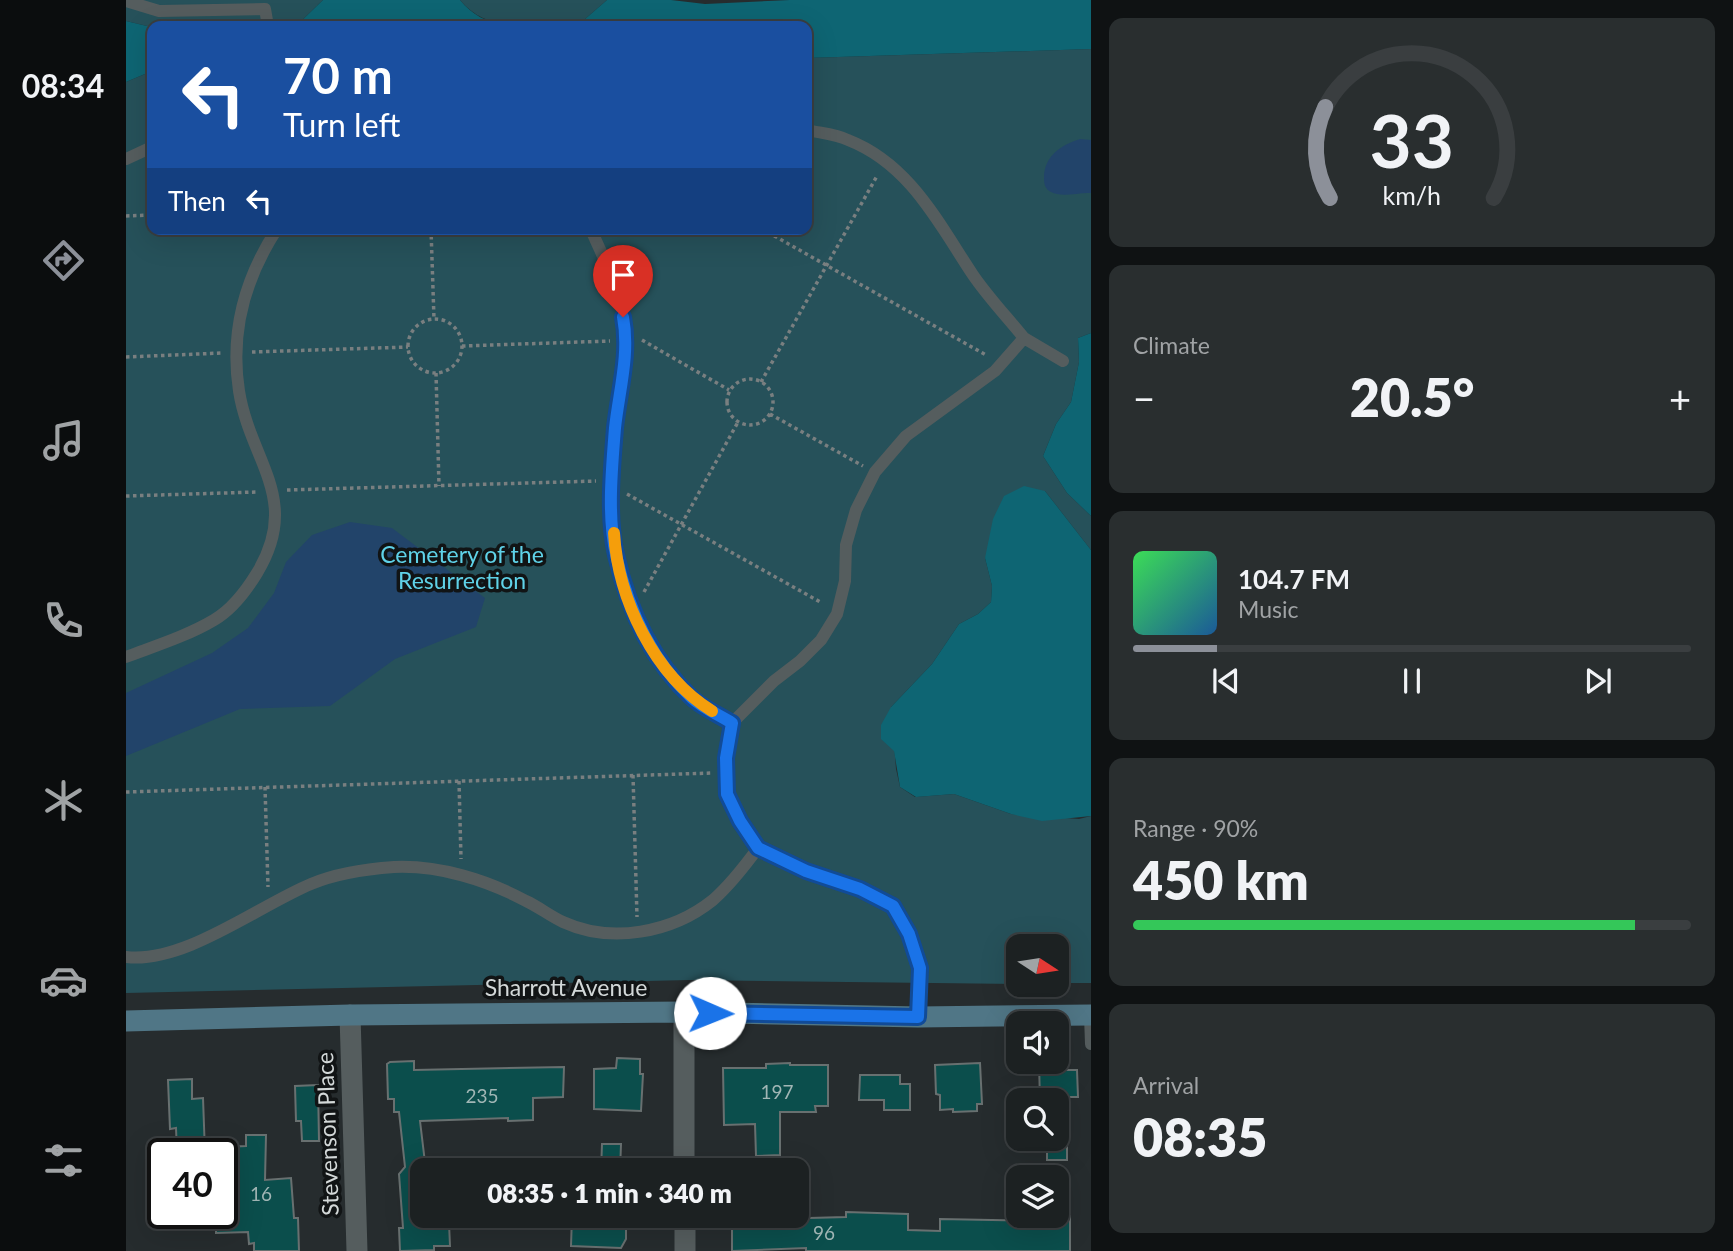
<!DOCTYPE html>
<html lang="en">
<head>
<meta charset="utf-8">
<style>
  :root { --surface:#1c2122; --page:#292e2f; --text:#f1f3f6; --muted:#a0a3a5; --line:#3a3e40; --accent:#8c9099 }
  body { margin:0; font-family:Lato,sans-serif; background:var(--page); color:var(--text); height:100vh; display:flex; flex-direction:column; font-size:26px; white-space:nowrap }
  * { box-sizing:border-box; margin:0 }
  p { font-size:23px; color:var(--muted) }
  .icon { flex:none; width:38px; height:38px; fill:none; stroke:currentColor; stroke-width:2; stroke-linecap:round; stroke-linejoin:round }
  .map { position:relative; flex:1; overflow:hidden }
  .details { display:flex; flex-direction:column; gap:18px; padding:18px; background:#0f1213; width:642px }
  .details>* { flex:none }
  .guide { position:absolute; left:21px; top:21px; width:665px; height:214px; border-radius:14px; box-shadow:0 7px 28px #0002,0 0 0 2px var(--line); background:#1a4fa0; color:#fff; overflow:hidden }
  .needle { width:46px; rotate:102deg }
  .buttons { position:absolute; left:880px; top:934px; display:grid; gap:14px }
  .buttons a { display:grid; place-items:center; width:63px; height:63px; border-radius:14px; background:var(--surface); box-shadow:0 7px 28px #0002,0 0 0 2px var(--line); font-size:35px }
  .speed { position:absolute; left:21px; top:1138px; display:flex; gap:14px; font-size:35px; font-weight:700; text-align:center }
  .speed>* { display:grid; place-content:center; width:91px; height:91px; border-radius:50%; background:var(--surface); box-shadow:0 7px 28px #0002,0 0 0 2px var(--line); line-height:1 }
  .speed .limit { border:4px solid #111; border-radius:10px; background:#fff; color:#111 }
  .pin { position:absolute; display:grid; place-items:center; width:60px; height:60px; color:#fff; margin:-72px -30px; border-radius:50% 50% 50% 0; rotate:-45deg; box-shadow:0 0 7px #0007 }
  .pin .icon { rotate:45deg }
  .me { position:absolute; width:77px; margin:-38px; rotate:91deg; stroke-linejoin:round; filter:drop-shadow(0 0 5px #0008) }
  .turn { display:flex; align-items:center; gap:24px; height:147px; padding:0 21px; font-size:32px }
  .turn .icon { width:91px; height:91px; stroke-width:2.5 }
  .turn b { display:block; font-size:49px; line-height:60px }
  .then { display:flex; align-items:center; height:66px; padding:0 21px; background:#0003; gap:14px; font-size:26px }
  .big { font-size:52px; font-weight:800; line-height:1.1 }
  .details .card { flex:1; display:flex; flex-direction:column; justify-content:center; gap:10px; min-width:0; padding:0 24px; border-radius:14px; background:var(--page) }
  .details .dial { align-items:center; gap:0 }
  .dial svg { height:182px; overflow:visible; fill:none; stroke:var(--line); stroke-width:7; stroke-linecap:round; text-anchor:middle }
  .dial text { fill:var(--text); stroke:none }
  .song { display:flex; align-items:center; gap:21px }
  .cover { width:84px; height:84px; border-radius:10px; background:linear-gradient(135deg,hsl(130 70% 55%),hsl(210 70% 35%)) }
  .played { height:7px; border-radius:4px; background:linear-gradient(90deg,var(--accent) 15%,var(--line) 15%) }
  .keys { display:flex; justify-content:space-around; direction:ltr }
  .heat { display:flex; justify-content:space-between; align-items:center; font-size:38px; direction:ltr }
  .charge { height:10px; border-radius:5px; background:linear-gradient(90deg,#34c759 90%,var(--line) 0) }
  .trip { position:absolute; left:284px; top:1158px; width:399px; height:70px; border-radius:14px; background:var(--surface); box-shadow:0 7px 28px #0002,0 0 0 2px var(--line); font-weight:800; line-height:70px; text-align:center }
  main { display:flex; flex:1; min-height:0 }
  .dock { display:flex; flex-direction:column; width:126px; justify-content:space-around; align-items:center; background:#0b0d0e; color:var(--muted) }
  .dock .icon { width:49px; height:49px }
  .dock .current { color:var(--accent) }
  .dock b { font-size:32px; color:var(--text) }
  .map>svg:first-child { display:block }
  .green { fill:#26515a }
  .forest { fill:#0e6573 }
  .water { fill:#22446a }
  .building { fill:#0b4e4c; stroke:#687070; stroke-width:2 }
  .lines { fill:none; stroke-linecap:round; stroke-linejoin:round }
  .path { stroke:#797f80; stroke-width:3.5; stroke-dasharray:3.5 3.5; stroke-linecap:butt }
  .lane { stroke:#555d5e; stroke-width:12 }
  .street { stroke:#555d5e; stroke-width:21 }
  .secondary { stroke:#507686; stroke-width:21 }
  .route-casing { stroke:#114b97; stroke-width:18 }
  .route { stroke:#1a73e8; stroke-width:12 }
  .slow { stroke:#f59e0b; stroke-width:12 }
  .labels { text-anchor:middle; dominant-baseline:central; stroke-width:7; stroke-linejoin:round; paint-order:stroke }
  .number-label { font-size:19px; fill:#a1b6b5 }
  .park-label { font-size:23px; fill:#5fd2e8; stroke:#111415 }
  .street-label { font-size:23px; fill:#d3d8d8; stroke:#111415 }
</style>
</head>
<body>
<main>
<nav class="dock">
<b>08:34</b>
<svg class="icon current" aria-label="directions" viewBox="0 0 24 24"><path d="M12 3l9 9-9 9-9-9zM9 14v-3h6M13 9l2 2-2 2"/></svg>
<svg class="icon" aria-label="music" viewBox="0 0 24 24"><path d="M9 18V5l10-2v13"/><circle cx="6" cy="18" r="3"/><circle cx="16" cy="16" r="3"/></svg>
<svg class="icon" aria-label="phone" viewBox="0 0 24 24"><path d="M5 4h4l2 5-3 2q2 4 5 5l2-3 5 2v4C11 20 4 13 5 4z"/></svg>
<svg class="icon" aria-label="climate" viewBox="0 0 24 24"><path d="M12 3v18M4 7l16 10M4 17L20 7"/></svg>
<svg class="icon" aria-label="car" viewBox="0 0 24 24"><path d="M5 17H2v-5l4-1 3-4h7l3 4 3 1v5h-3M9 17h6M6 11h13"/><circle cx="7" cy="17" r="2"/><circle cx="17" cy="17" r="2"/></svg>
<svg class="icon" aria-label="filters" viewBox="0 0 24 24"><path d="M4 7h16M4 17h16"/><circle cx="9" cy="7" r="2"/><circle cx="15" cy="17" r="2"/></svg>
</nav>
<div class="map">
<svg width="965" height="1251" viewBox="0 0 965 1251">
  <rect width="100%" height="100%" fill="#262c2e"/>
  <!-- green -->
  <path class="green" d="M0 0H197L170 26H21L0 21Z
    M334 0H481L451 26C410 26 363 35 334 0Z
    M965 49V333L952 338 953 362 945 402 930 424 917 456 941 493 965 516V550L919 491 859 558 866 586 865 602 852 614 833 624 806 664 765 707 770 769 774 787 789 797 828 794 885 814 953 819 965 816V983H931V947H892V984L563 980 0 993V82L26 71V229H681V58Z"/>
  <!-- forest -->
  <path class="forest" d="M197 0H334C346 15 361 22 380 26H170Z
    M481 0H545L579 4 664 0H965V49L681 58V26H451Z
    M0 21 21 26H76H26V71L0 82Z
    M965 333V516L941 493 917 456 930 424 945 402 953 362 952 338Z
    M898 486 919 491 965 550V816L916 821 885 814 828 794 790 797 774 787 768 751 755 739V725L765 707 806 664 833 624 852 614 865 602 866 586 859 558 867 519 878 496Z"/>
  <!-- water -->
  <path class="water" d="M954 139 965 140V193C953 192 936 198 925 192 919 189 918 184 918 178 918 156 935 145 954 139Z
    M224 522 266 528 359 598 350 627 269 659 204 706 114 709 0 756V693L86 653 122 628 148 593 160 562 186 535Z"/>
  <!-- building -->
  <path class="building" d="M491 1058 514 1059V1074H517L515 1111 468 1109V1069L490 1068Z
    M288 1061V1070L438 1067 437 1097 407 1098V1120L382 1121V1118L294 1121 300 1171H296V1224L323 1223 324 1246H308V1250L274 1251 273 1228H277L273 1174 279 1167 273 1112H268V1099H262L261 1064 264 1062Z
    M913 1062H932V1070H951L952 1097H943V1101H914Z
    M664 1063V1065H702V1106H689L690 1112H654V1155L630 1156 629 1124 598 1125 597 1068H640V1064Z
    M854 1063 856 1104H851V1111L827 1112V1109L814 1110V1095L810 1094 809 1065Z
    M734 1075H774V1084H784V1110H758V1100H733Z
    M66 1079V1099L77 1098 79 1153H51L50 1128 44 1129 42 1080Z
    M192 1085 193 1141H176L175 1121H170L169 1086Z
    M120 1135H140L139 1180 165 1178 168 1218H172L173 1251H128V1243L123 1244 122 1232 90 1233V1214H96V1147L120 1146Z
    M921 1139H941V1160H921Z
    M476 1144H495L494 1171H475Z
    M720 1212 782 1214V1230L814 1231V1219L922 1221V1216H944V1251H680V1248L606 1251V1220L720 1217Z
    M446 1216H494V1222H500V1239L495 1248 445 1246Z"/>
  <g class="lines">
    <!-- path -->
    <path class="path" d="M0 216 26 215
      M305 229 308 319
      M636 229 860 355
      M282 346a27 27 0 1 1 54 0a27 27 0 1 1-54 0Z
      M516 340 603 390
      M336 346 484 341
      M126 352 282 347
      M0 357 96 353
      M310 373 313 486
      M601 402a23 23 0 1 1 46 0a23 23 0 1 1-46 0Z
      M635 382 751 176
      M644 414 737 466
      M161 490 470 481
      M501 494 696 603
      M0 496 131 492
      M518 592 612 422
      M507 775 511 917
      M333 781 335 859
      M139 787 142 887
      M0 792 586 773"/>
    <!-- lane -->
    <path class="lane" d="M0 1 33 11 139 9 142 26
      M681 130C694 133 710 134 722 140 784 164 813 224 847 275 862 297 881 317 898 338L869 371 780 436 749 472 730 510 720 545 719 581 711 614 695 640 674 661 648 681 606 723 600 758 602 794 614 821 632 848 680 871 734 889 767 906 783 934 794 968 792 1017
      M0 159 26 147
      M462 229 467 234C481 266 499 300 500 335 501 366 493 396 490 426 479 526 488 625 566 698 577 708 593 715 606 723
      M898 338 937 361
      M0 657C29 646 61 636 88 620 107 609 120 591 131 573 176 499 124 461 113 391 104 333 119 278 151 229
      M0 957C58 964 132 906 185 884 211 873 240 869 268 867 313 865 361 880 400 901 413 907 424 916 437 922 485 944 546 933 587 900 604 885 618 867 632 848
      M964 1015 965 1044"/>
    <!-- street -->
    <path class="street" d="M558 1012V1171
      M224 1015 231 1251
      M559 1216V1251"/>
    <!-- secondary -->
    <path class="secondary" d="M0 1021 224 1015 558 1012 792 1017 965 1015"/>
  </g>
  <g class="lines">
    <!-- route casing -->
    <g class="route-casing">
      <path id="route" d="M497 317C504 354 493 391 489 428 486 467 481 516 490 555 502 608 525 660 566 698 577 708 593 715 606 723L600 758 601 794 614 821 632 848 680 871 734 889 767 906 783 934 794 968 792 1017 584 1013"/>
    </g>
    <!-- route -->
    <use href="#route" class="route"/>
    <!-- slow -->
    <path class="slow" d="M488 533C492 599 528 675 586 711"/>
  </g>
  <g class="labels">
    <!-- number labels -->
    <g class="number-label">
      <text x="651" y="1091">197</text>
      <text x="356" y="1095">235</text>
      <text x="135" y="1193">16</text>
      <text x="698" y="1232">96</text>
    </g>
    <!-- park labels -->
    <g class="park-label">
      <text x="336" y="554">Cemetery of the<tspan x="336" dy="26">Resurrection</tspan></text>
    </g>
    <!-- street labels -->
    <g class="street-label">
      <text x="440" y="987">Sharrott Avenue</text>
      <text transform="translate(201 1134) rotate(-92)">Stevenson Place</text>
    </g>
  </g>
</svg>
<div class="buttons">
<a><svg class="needle" viewBox="-14 -14 28 28"><path d="M0-13l5 13h-10z" fill="#e53935"/><path d="M0 13l5-13h-10z" fill="#a0a3a5"/></svg></a>
<a><svg class="icon" aria-label="sound" viewBox="0 0 24 24"><path d="M4 9h4l5-4v14l-5-4H4zM17 9q2 3 0 6"/></svg></a>
<a><svg class="icon" aria-label="search" viewBox="0 0 24 24"><circle cx="10" cy="10" r="6"/><path d="M15 15l6 6"/></svg></a>
<a><svg class="icon" aria-label="layers" viewBox="0 0 24 24"><path d="M12 4l9 5-9 5-9-5zM3 14l9 5 9-5"/></svg></a>
</div>
<div class="speed"><div class="limit">40</div></div>
<div class="pin" style="left:497px;top:317px;background:#d93025"><svg class="icon" aria-label="arrive" viewBox="0 0 24 24"><path d="M6 21V4h12l-3 4 3 4H6"/></svg></div>
<svg class="me" style="left:584px;top:1013px" viewBox="-20 -20 40 40"><circle r="19" fill="#fff"/><path d="M0-13L10 11 0 6-10 11z" fill="#1a73e8"/></svg>
<div class="trip">08:35 · 1 min · 340 m</div>
<div class="guide">
<div class="turn"><svg class="icon" aria-label="left" viewBox="0 0 24 24"><path d="M17 20v-9H6M10 6l-5 5 5 5"/></svg><div><b>70 m</b>Turn left</div></div>
<div class="then">Then<svg class="icon" aria-label="left" viewBox="0 0 24 24"><path d="M17 20v-9H6M10 6l-5 5 5 5"/></svg></div>
</div>
</div>
<section class="details">
<div class="card dial"><svg viewBox="0 0 100 80">
<path d="M14 69A42 42 0 1 1 86 69"/>
<path d="M14 69A42 42 0 0 1 12 29" stroke="#8c9099"/>
<text x="50" y="56" font-size="32" font-weight="700">33</text>
<text x="50" y="72" font-size="11">km/h</text>
</svg></div>
<div class="card"><p>Climate</p>
<div class="heat"><a>−</a><b class="big">20.5°</b><a>+</a></div>
</div>
<div class="card">
<div class="song"><i class="cover"></i><div><b>104.7 FM</b><p>Music</p></div></div>
<div class="played"></div>
<div class="keys"><svg class="icon" aria-label="previous" viewBox="0 0 24 24"><path d="M18 5L8 12l10 7zM5 5v14"/></svg><svg class="icon" aria-label="pause" viewBox="0 0 24 24"><path d="M8 5v14M16 5v14"/></svg><svg class="icon" aria-label="next" viewBox="0 0 24 24"><path d="M6 5l10 7-10 7zM19 5v14"/></svg></div>
</div>
<div class="card"><p>Range · 90%</p><b class="big">450 km</b><div class="charge"></div></div>
<div class="card"><p>Arrival</p><b class="big">08:35</b></div>
</section>
</main>
</body>
</html>
